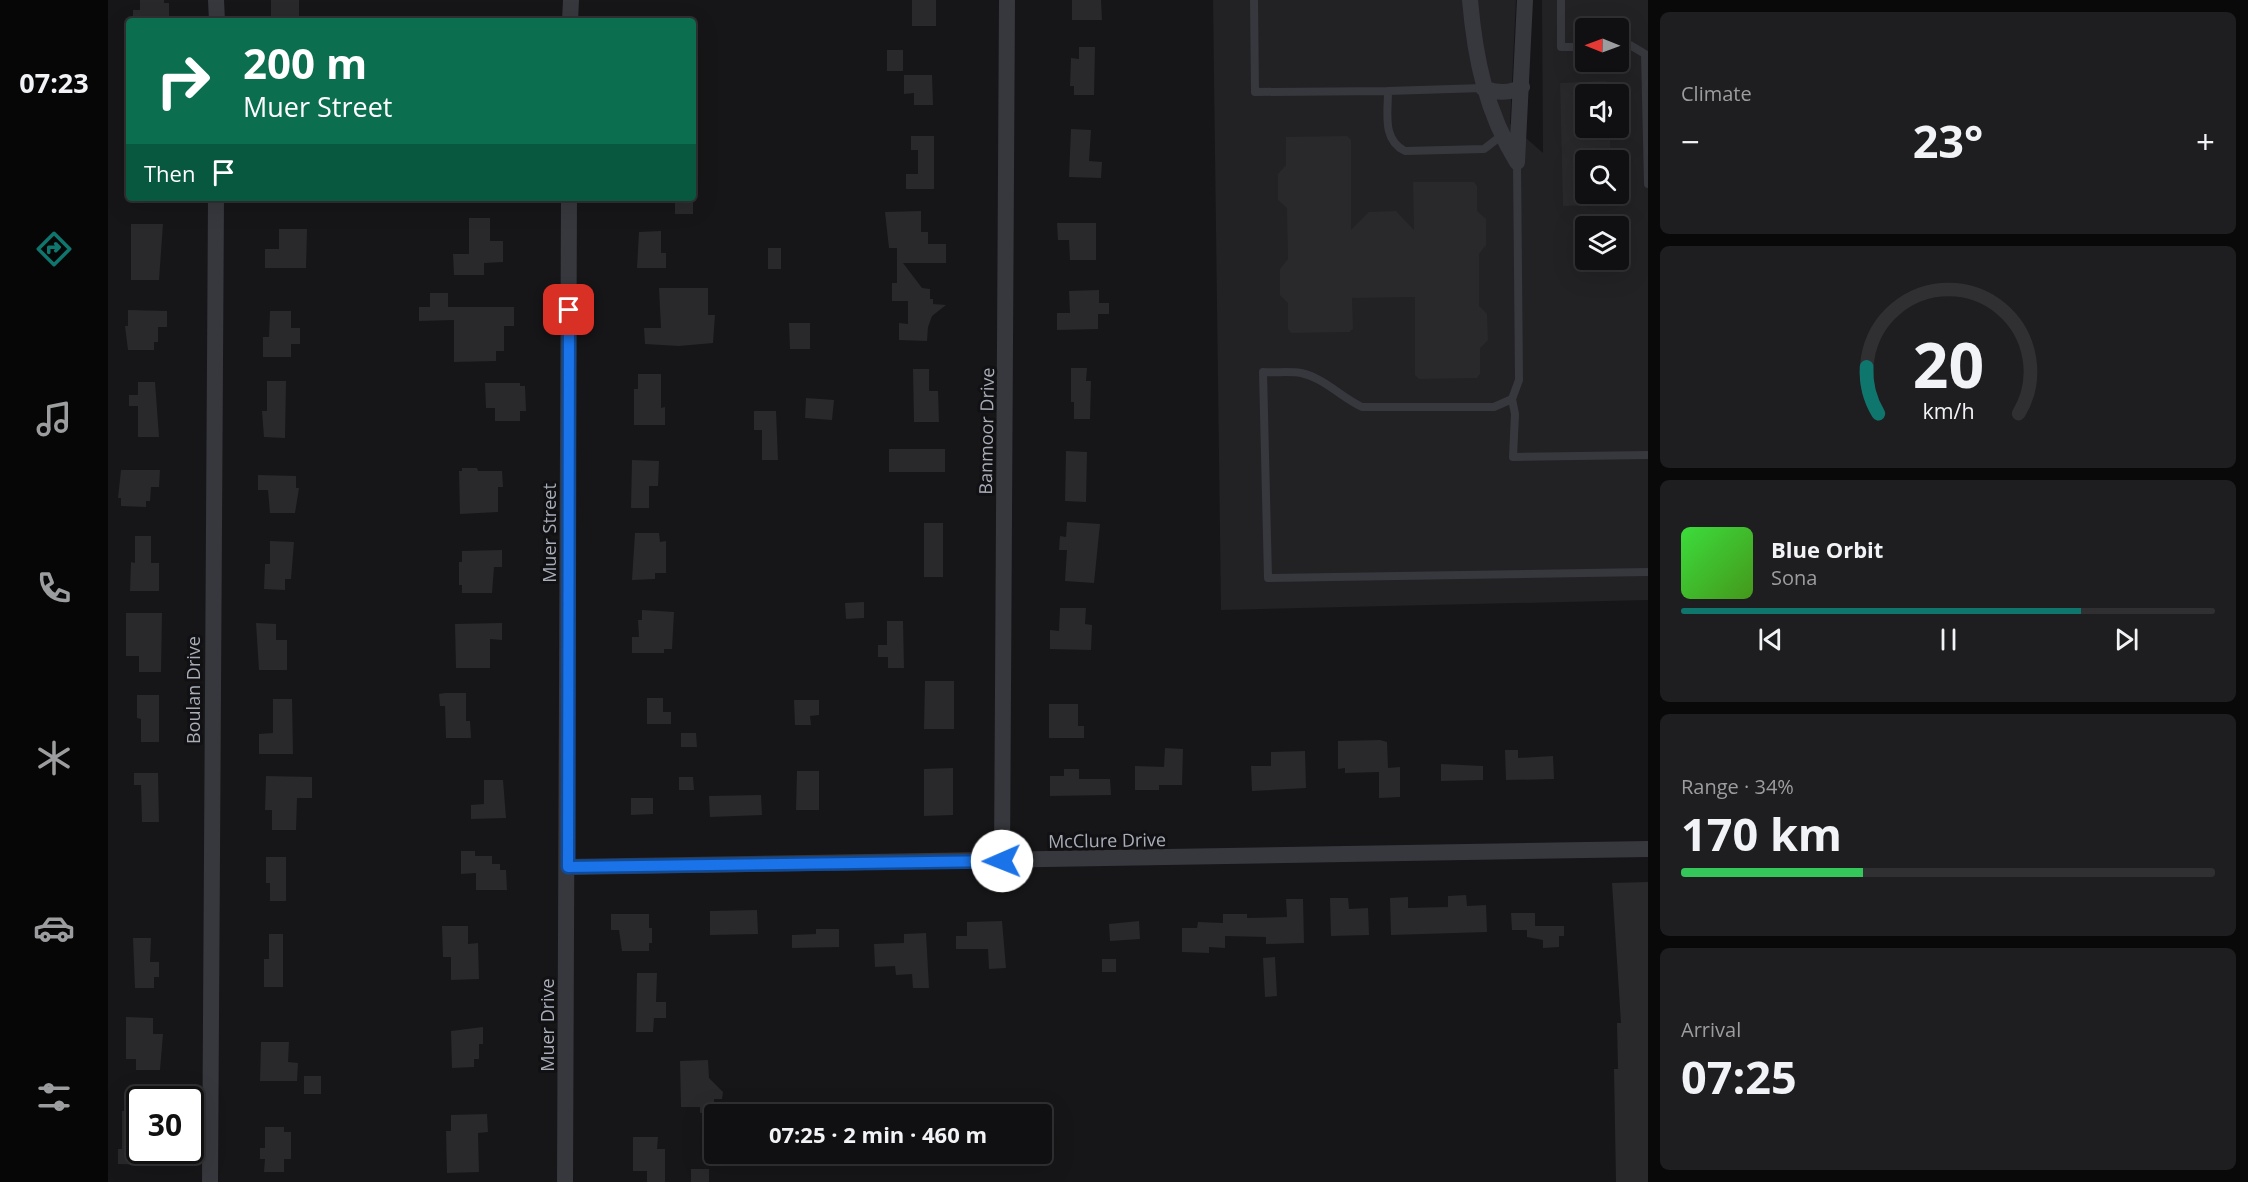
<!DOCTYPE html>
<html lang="en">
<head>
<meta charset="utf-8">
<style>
  :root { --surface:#101012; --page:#1e1e20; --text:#f1f3f6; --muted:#9c9d9f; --line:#303032; --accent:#0f766e }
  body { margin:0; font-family:"Open Sans",sans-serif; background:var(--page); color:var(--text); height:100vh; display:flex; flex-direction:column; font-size:22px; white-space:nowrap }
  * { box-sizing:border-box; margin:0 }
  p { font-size:20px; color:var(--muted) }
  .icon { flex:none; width:33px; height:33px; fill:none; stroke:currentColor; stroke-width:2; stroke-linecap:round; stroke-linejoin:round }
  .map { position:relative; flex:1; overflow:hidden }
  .drawer { display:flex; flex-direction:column; gap:12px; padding:12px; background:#09090a; width:600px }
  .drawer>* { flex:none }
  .guide { position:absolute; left:18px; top:18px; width:570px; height:183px; border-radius:6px; box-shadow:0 6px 24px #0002,0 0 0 2px var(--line); background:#0b6e4f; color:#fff; overflow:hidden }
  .needle { width:39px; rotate:271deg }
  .tools { position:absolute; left:1467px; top:18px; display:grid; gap:12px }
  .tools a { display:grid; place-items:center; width:54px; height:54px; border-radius:6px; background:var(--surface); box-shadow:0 6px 24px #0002,0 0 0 2px var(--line); font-size:30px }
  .speed { position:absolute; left:18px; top:1086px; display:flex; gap:12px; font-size:30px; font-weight:700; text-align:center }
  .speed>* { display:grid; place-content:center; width:78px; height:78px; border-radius:50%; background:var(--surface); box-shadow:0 6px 24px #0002,0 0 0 2px var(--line); line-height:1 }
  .speed .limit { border:3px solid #111; border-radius:9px; background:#fff; color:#111 }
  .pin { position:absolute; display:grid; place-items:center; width:51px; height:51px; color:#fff; margin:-26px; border-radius:12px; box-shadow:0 3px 9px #0006 }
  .me { position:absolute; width:66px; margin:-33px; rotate:269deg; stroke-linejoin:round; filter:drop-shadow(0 0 4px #0008) }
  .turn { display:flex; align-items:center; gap:21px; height:126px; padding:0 18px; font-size:27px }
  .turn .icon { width:78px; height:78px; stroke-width:2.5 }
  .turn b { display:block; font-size:42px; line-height:51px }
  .then { display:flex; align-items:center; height:57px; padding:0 18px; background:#0003; gap:12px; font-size:22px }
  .big { font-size:45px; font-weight:700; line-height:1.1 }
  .drawer .widget { flex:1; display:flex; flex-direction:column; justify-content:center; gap:9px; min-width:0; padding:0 21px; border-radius:9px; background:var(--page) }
  .drawer .dial { align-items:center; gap:0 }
  .dial svg { height:156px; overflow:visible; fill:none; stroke:var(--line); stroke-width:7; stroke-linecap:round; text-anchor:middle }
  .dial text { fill:var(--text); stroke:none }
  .song { display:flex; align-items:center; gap:18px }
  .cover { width:72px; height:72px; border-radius:9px; background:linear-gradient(135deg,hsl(120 70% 55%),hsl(100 70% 35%)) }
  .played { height:6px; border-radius:3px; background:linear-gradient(90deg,var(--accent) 75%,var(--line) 75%) }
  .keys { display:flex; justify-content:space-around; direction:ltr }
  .heat { display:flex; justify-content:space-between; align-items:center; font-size:33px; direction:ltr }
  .charge { height:9px; border-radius:4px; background:linear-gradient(90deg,#34c759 34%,var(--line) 0) }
  .trip { position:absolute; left:596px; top:1104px; width:348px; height:60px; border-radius:6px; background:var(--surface); box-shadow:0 6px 24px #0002,0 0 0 2px var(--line); font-weight:700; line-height:60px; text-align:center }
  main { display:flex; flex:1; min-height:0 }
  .tab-bar { display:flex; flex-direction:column; width:108px; justify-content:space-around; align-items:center; background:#060607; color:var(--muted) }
  .tab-bar .icon { width:42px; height:42px }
  .tab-bar .active { color:var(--accent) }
  .tab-bar b { font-size:27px; color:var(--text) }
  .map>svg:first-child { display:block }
  .built { fill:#222225; fill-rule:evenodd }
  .building { fill:#29292c }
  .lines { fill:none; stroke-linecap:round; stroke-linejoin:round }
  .lane { stroke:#37383d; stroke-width:8 }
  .street { stroke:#37383d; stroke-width:16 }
  .route-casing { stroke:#114b97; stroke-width:15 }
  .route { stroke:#1a73e8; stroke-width:10 }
  .labels { text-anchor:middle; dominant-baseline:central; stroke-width:6; stroke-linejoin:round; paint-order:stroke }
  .street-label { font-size:18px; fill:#a8adb8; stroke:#111113 }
</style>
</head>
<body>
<main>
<nav class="tab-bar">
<b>07:23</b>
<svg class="icon active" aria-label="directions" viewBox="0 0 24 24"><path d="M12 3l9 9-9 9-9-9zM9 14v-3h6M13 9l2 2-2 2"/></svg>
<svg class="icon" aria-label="music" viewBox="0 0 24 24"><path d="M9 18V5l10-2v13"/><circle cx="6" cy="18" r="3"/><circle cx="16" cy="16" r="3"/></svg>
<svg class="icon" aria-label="phone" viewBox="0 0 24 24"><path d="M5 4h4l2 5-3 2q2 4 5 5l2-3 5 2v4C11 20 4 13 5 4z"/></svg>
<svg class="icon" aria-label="climate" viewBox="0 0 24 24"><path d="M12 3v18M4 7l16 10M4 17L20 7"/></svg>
<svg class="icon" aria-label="car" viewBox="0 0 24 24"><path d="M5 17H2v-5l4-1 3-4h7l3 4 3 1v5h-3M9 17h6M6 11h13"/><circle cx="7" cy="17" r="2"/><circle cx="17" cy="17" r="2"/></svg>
<svg class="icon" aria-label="filters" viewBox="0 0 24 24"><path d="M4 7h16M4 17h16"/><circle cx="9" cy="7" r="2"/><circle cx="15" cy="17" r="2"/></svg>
</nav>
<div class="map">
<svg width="1540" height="1182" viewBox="0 0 1540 1182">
  <rect width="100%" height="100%" fill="#161618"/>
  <!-- built -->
  <path class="built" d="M1105 0H1408L1402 124 1435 153 1434 0H1540V600L1113 610ZM1478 28H1510V62H1478ZM1478 94H1510V128H1478ZM1478 160H1510V194H1478ZM1478 226H1510V260H1478Z"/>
  <!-- building -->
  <path class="building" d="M32 0H56V3H61V21H25V10H32Z
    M163 0H191V21H163Z
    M804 0H828V26H804Z
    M964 0H993L994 20H964Z
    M971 47H987L986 95H966V86H962L963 58 971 59Z
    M779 50H795V71H779Z
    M796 75H824L825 105H806V93L796 94Z
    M1498 81V94H1478V128H1513V140H1502V160H1478V194H1503V205L1455 206 1452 83Z
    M963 129 983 130 981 161 994 162 993 178 961 177Z
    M803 136H826V189H798V174H810V150H803Z
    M1239 136 1243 140V230L1261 212 1288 211 1306 230 1305 182H1366L1369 186V211L1378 219V245L1371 254V306L1379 314 1380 340 1372 348V374L1369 378 1311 379 1307 375V297L1244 298 1245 329 1241 332 1183 333 1180 329V303L1172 295V269L1180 259 1179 208 1170 200V174L1178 165V137Z
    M567 198H585V214H567Z
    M813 211V232H820V244H838V263H795L814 288 822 289V299H825V304L838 305 824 316 820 327 819 341 791 340V323L800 324V301H784V283H789V248H781L777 212Z
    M361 218H382V241H395V262L376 263V275H346L345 254H361Z
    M949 223H988V260H962L961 240H950Z
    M23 224H55L51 280H23Z
    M171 229H199L198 268H157V249H171Z
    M553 231V253H558V268H529L531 232Z
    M660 248H673V269H660Z
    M551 288H600V315H607L605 343 571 346 537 344 536 328H553Z
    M991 290V303H1001V314H990V329L949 330V313H962L961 291Z
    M322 293H340V307H406V326H396V351H388V361L346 362V320L311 321V307H322Z
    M20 310 59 311V327H50V342H46V350H20L17 326H20Z
    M162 311H183V328H192V344H183V357H155V337H161Z
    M681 323H702V349H682Z
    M963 368H979L978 381H983L982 419H966V402H963Z
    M805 369H821V391H830L831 422H806Z
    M530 374H553V408L557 407V425H526V389H530Z
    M159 381H178L177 438 156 437 154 411H159Z
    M30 382H47L51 437H30V406H21V395H30Z
    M377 383H412V386H417L418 411H412V421H387V408H378Z
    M698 398 726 400 724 420 697 418Z
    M646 411H668L670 460H654V430H646Z
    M781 449H837V472H781Z
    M958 451 979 452 978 502 957 501Z
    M524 460 551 461 550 486H541V508H523Z
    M354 468H369L370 471H394L395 487H390V512L352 514 351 471H354Z
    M13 470H52L51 487H43L42 501H38V507L13 506V498H10Z
    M150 475 188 476V488H191L187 513H162L160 490H150Z
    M959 522 992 524 986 583 957 581 959 550H951L952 536 958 537Z
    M816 523H835V577H816Z
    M527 533H551L552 542 558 541V573H547V579L524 580Z
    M27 536H43V563H51V591H22L23 562 27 563Z
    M162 541 186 542 183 579H177V590L156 589 157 564H162Z
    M394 550V567H386L384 593H354V585H351V562H354V551Z
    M756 602V618L738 619 737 603Z
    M952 608H978L977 624 984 625 983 650 942 649V630L951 631Z
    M534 610 566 612 564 649H556V653H524V637H531L530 620H534Z
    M18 613H54L53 672H31V656H18Z
    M779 621H795L796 668H780V657H770V645H779Z
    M148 623 168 624V640H179V670H151Z
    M394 623V640L382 639V668H348L347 624Z
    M817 681H846V729H816Z
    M337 693H358V721H362L363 738H338L337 706H332L331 694Z
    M29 695H51V742H33V719L29 718Z
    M539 698H555V712H563V724H539Z
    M165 699H184L185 754H151V734L165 733Z
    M686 700H711V715L702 716 703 725H687Z
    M941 704H970V726H976V738H941Z
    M573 733H588L589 747H573Z
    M1272 740 1279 742 1280 768 1292 767V797L1271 798V772L1237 773V768L1230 769V741Z
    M1057 748 1075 749 1074 785H1051V790H1027V766L1056 767Z
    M1397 750H1410V758L1445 756 1446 779 1398 780Z
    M1197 751 1198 788 1144 791 1143 766H1163V752Z
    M1333 764 1375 766V780L1333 781Z
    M845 768V815L816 816V769Z
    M956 769H971V779H1002L1003 795 942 796V776H956Z
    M689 771H711V810H688Z
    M26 773H50L51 822H34L33 785H26Z
    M158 776 204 777V798H189L188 830H164V810H157Z
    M571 777H585L586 790H571Z
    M376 780H395L398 818 363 819V805L376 804Z
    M653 795 654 815 602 817 601 796Z
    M523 798H545V814L523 815Z
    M353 851H367V856H384V864H392V870H398L399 890H368V873L353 874Z
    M158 857H178V901H162V883H158Z
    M1540 882V1182H1508L1506 1069H1510L1509 1023H1513L1504 883Z
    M1358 895 1359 906 1378 905 1379 932 1283 935 1282 898 1300 897V908L1340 907V896Z
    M1222 898H1240L1241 909 1260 908 1261 935 1223 936Z
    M1178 899H1195L1196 943 1158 944V937L1117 936V948L1101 947V953L1074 952V928H1089L1090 922 1115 923V914H1139V918L1179 917Z
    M649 910 650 934 602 935V911Z
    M1403 913H1427V926H1456V936H1451V947L1435 948V940L1419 937V930H1404Z
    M503 914H541V928H544V943H541V951H514L511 930H503Z
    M894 921 898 968 881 969 880 949H848V936H859V922Z
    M1031 921 1032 939 1002 941 1001 924Z
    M334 926H360V944L370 943 371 979 343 980V957H335Z
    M708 929H731V947L684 948V935L708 934Z
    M818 933 821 988H805L804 974 788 975 787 966 767 967 766 944 796 943V934Z
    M161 934H175V987H156V959H161Z
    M25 938H43L42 962H51V977H46V988H27Z
    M1167 957 1169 996 1157 997 1155 958Z
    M994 959H1008V972H994Z
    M529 973H549L548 1002H558V1018H546L545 1032H528Z
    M18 1017 45 1018V1034H55L52 1070H28V1059H18Z
    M375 1027V1044H371V1059H366V1067L344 1068 343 1031Z
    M153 1042H181L180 1062 190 1063 189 1081H152Z
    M600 1060 601 1078 615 1092 614 1099H606V1112L592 1113V1107H573L572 1061Z
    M196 1076H213V1094H196Z
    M14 1111H32V1150H45L44 1165 10 1164V1149H14Z
    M379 1114 380 1132 370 1133 371 1172 339 1173 338 1131H343V1115Z
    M157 1127H176V1132H183V1159H176V1172H156L157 1159H152V1148H157Z
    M525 1137H550L549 1149H557V1182H539V1171H525Z
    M583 1169H601V1182H583Z"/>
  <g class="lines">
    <!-- lane -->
    <path class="lane" d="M1146 0 1147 92 1280 91
      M1453 0V47H1478
      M1510 46 1522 45 1537 54 1540 184
      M1375 88 1280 91C1280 113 1274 140 1297 151L1376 149 1393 136
      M1409 162 1411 380 1404 399 1386 407H1254C1233 397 1216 378 1193 373 1181 371 1167 373 1155 372L1160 578 1540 572
      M1404 399 1407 414 1405 457 1540 455"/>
    <!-- street -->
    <path class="street" d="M108 0 109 21
      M1362 0C1367 58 1378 112 1409 162
      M462 21 463 0
      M1375 88C1389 93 1401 94 1414 87
      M1409 162 1417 0
      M894 861 899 0
      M460 867 1540 849
      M102 1182 108 198
      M457 1182 461 198"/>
  </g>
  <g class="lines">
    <!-- route casing -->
    <g class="route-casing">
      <path id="route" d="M461 310 460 867 894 861"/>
    </g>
    <!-- route -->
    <use href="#route" class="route"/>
  </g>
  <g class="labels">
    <!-- street labels -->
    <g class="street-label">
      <text transform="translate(878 431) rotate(-89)">Banmoor Drive</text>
      <text transform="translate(441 533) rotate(-90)">Muer Street</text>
      <text transform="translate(85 690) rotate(-90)">Boulan Drive</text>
      <text transform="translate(999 840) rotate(-1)">McClure Drive</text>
      <text transform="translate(439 1025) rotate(-90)">Muer Drive</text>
    </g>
  </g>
</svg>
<div class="tools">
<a><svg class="needle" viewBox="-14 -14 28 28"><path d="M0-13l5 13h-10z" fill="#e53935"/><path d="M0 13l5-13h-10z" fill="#9c9d9f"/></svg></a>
<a><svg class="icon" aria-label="sound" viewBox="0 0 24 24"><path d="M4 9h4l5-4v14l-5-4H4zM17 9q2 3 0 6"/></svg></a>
<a><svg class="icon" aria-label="search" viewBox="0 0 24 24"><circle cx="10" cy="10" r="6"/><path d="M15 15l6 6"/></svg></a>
<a><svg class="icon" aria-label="layers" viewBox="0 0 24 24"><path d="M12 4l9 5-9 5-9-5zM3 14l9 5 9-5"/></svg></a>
</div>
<div class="speed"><div class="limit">30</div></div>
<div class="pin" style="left:461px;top:310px;background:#d93025"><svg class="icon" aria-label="arrive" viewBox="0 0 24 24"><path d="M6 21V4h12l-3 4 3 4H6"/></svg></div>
<svg class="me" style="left:894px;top:861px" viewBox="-20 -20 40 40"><circle r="19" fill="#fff"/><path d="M0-13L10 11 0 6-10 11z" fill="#1a73e8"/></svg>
<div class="trip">07:25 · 2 min · 460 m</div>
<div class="guide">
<div class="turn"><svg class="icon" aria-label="right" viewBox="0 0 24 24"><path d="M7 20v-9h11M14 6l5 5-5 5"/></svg><div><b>200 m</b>Muer Street</div></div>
<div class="then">Then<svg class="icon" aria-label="arrive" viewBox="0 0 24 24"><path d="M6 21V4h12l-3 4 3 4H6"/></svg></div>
</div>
</div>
<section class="drawer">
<div class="widget"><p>Climate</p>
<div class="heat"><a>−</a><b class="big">23°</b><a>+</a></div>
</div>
<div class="widget dial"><svg viewBox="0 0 100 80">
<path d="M14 69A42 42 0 1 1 86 69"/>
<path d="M14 69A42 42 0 0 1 8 45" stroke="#0f766e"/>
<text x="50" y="56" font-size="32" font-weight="700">20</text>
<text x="50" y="72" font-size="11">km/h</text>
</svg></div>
<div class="widget">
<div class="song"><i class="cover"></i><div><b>Blue Orbit</b><p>Sona</p></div></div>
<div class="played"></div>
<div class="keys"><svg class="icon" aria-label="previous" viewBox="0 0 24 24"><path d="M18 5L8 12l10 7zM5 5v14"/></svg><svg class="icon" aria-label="pause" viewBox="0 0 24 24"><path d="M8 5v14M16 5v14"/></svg><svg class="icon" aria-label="next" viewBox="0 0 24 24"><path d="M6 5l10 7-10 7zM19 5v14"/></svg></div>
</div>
<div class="widget"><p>Range · 34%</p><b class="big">170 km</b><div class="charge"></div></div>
<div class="widget"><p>Arrival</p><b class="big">07:25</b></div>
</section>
</main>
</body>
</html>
